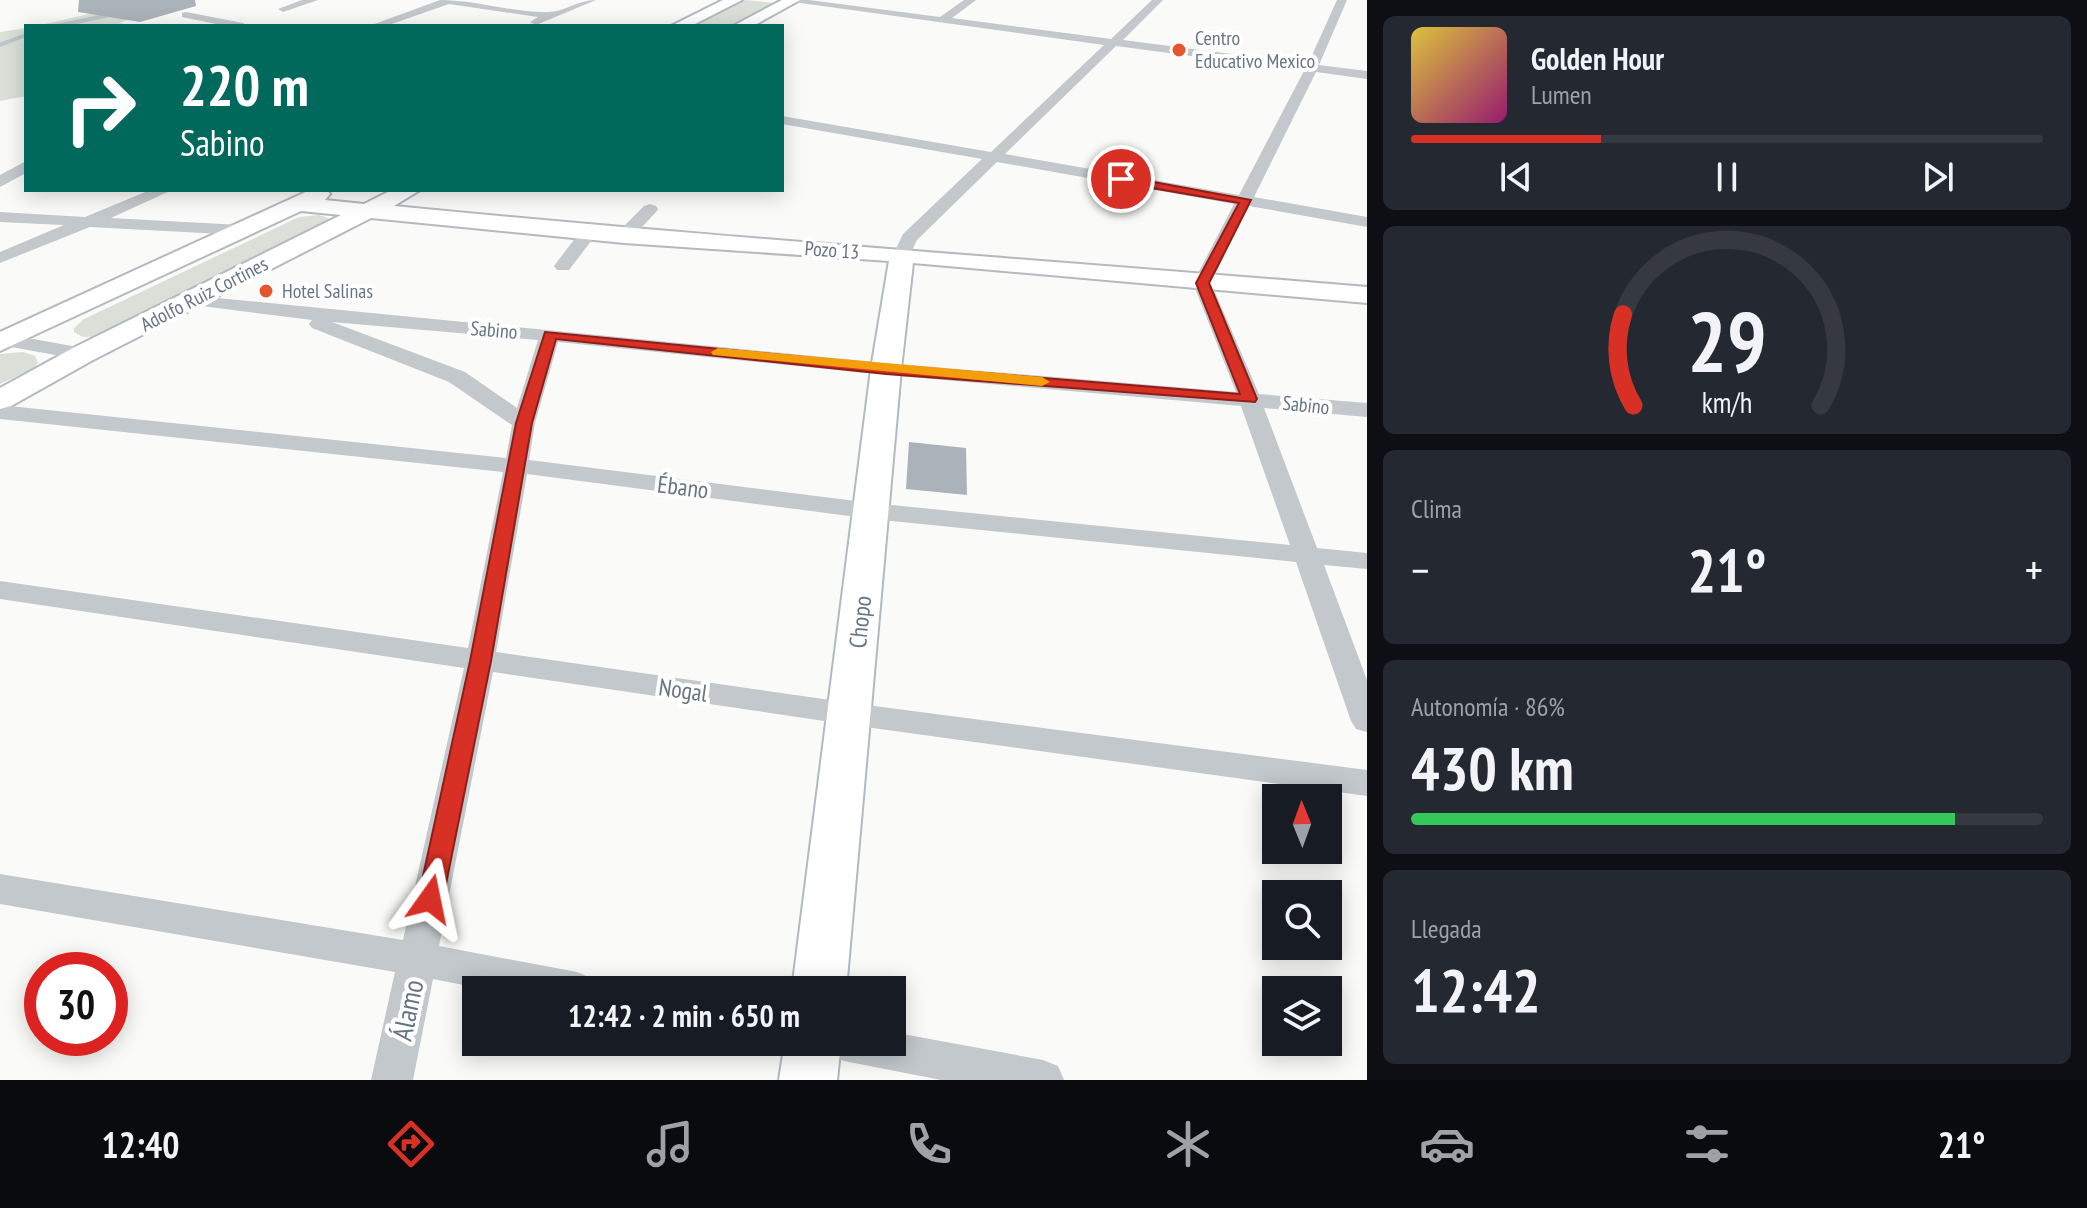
<!DOCTYPE html>
<html lang="es">
<head>
<meta charset="utf-8">
<style>
  :root { --surface:#171b24; --page:#242831; --text:#f1f3f6; --muted:#9ea1a6; --line:#363941; --accent:#d93025 }
  body { margin:0; font-family:"PT Sans Narrow",sans-serif; background:var(--page); color:var(--text); height:100vh; display:flex; flex-direction:column; font-size:30px; white-space:nowrap }
  * { box-sizing:border-box; margin:0 }
  p { font-size:26px; color:var(--muted) }
  .icon { flex:none; width:44px; height:44px; fill:none; stroke:currentColor; stroke-width:2; stroke-linecap:round; stroke-linejoin:round }
  .map { position:relative; flex:1; overflow:hidden }
  .sheet { display:flex; flex-direction:column; gap:16px; padding:16px; background:#0d0f14; width:720px }
  .sheet>* { flex:none }
  .top-card { position:absolute; left:24px; top:24px; width:760px; height:168px; border-radius:0px; box-shadow:0 4px 20px #0003; background:#00695c; color:#fff; overflow:hidden }
  .needle { width:52px; rotate:359deg }
  .fabs { position:absolute; left:1262px; top:784px; display:grid; gap:16px }
  .fabs a { display:grid; place-items:center; width:80px; height:80px; border-radius:0px; background:var(--surface); box-shadow:0 4px 20px #0003; font-size:40px }
  .speed { position:absolute; left:24px; top:952px; display:flex; gap:16px; font-size:40px; font-weight:700; text-align:center }
  .speed>* { display:grid; place-content:center; width:104px; height:104px; border-radius:50%; background:var(--surface); box-shadow:0 4px 20px #0003; line-height:1 }
  .speed .limit { border:12px solid #d22; background:#fff; color:#111 }
  .pin { position:absolute; display:grid; place-items:center; width:68px; height:68px; color:#fff; margin:-34px; border:4px solid #fff; border-radius:50%; box-shadow:0 2px 8px #0007 }
  .me { position:absolute; width:88px; margin:-44px; rotate:12deg; stroke-linejoin:round; filter:drop-shadow(0 0 6px #0008) }
  .turn { display:flex; align-items:center; gap:28px; height:168px; padding:0 24px; font-size:36px }
  .turn .icon { width:104px; height:104px; stroke-width:2.5 }
  .turn b { display:block; font-size:56px; line-height:68px }
  .big { font-size:60px; font-weight:800; line-height:1.1 }
  .sheet .card { flex:1; display:flex; flex-direction:column; justify-content:center; gap:12px; min-width:0; padding:0 28px; border-radius:12px; background:var(--page) }
  .sheet .dial { align-items:center; gap:0 }
  .dial svg { height:208px; overflow:visible; fill:none; stroke:var(--line); stroke-width:7; stroke-linecap:round; text-anchor:middle }
  .dial text { fill:var(--text); stroke:none }
  .song { display:flex; align-items:center; gap:24px }
  .cover { width:96px; height:96px; border-radius:12px; background:linear-gradient(135deg,hsl(50 70% 55%),hsl(320 70% 35%)) }
  .played { height:8px; border-radius:4px; background:linear-gradient(90deg,var(--accent) 30%,var(--line) 30%) }
  .keys { display:flex; justify-content:space-around; direction:ltr }
  .heat { display:flex; justify-content:space-between; align-items:center; font-size:44px; direction:ltr }
  .charge { height:12px; border-radius:6px; background:linear-gradient(90deg,#34c759 86%,var(--line) 0) }
  .trip { position:absolute; left:462px; top:976px; width:444px; height:80px; border-radius:0px; background:var(--surface); box-shadow:0 4px 20px #0003; font-weight:800; line-height:80px; text-align:center }
  .tab-bar { display:flex; height:128px; justify-content:space-around; align-items:center; background:#090b0e; color:var(--muted) }
  .tab-bar .icon { width:56px; height:56px }
  .tab-bar .active { color:var(--accent) }
  .tab-bar b { font-size:36px; color:var(--text) }
  main { display:flex; flex:1; min-height:0 }
  .map>svg:first-child { display:block }
  .green { fill:#dadfd7 }
  .lines { fill:none; stroke-linecap:round; stroke-linejoin:round }
  .stream { stroke:#bbc7cb; stroke-width:4 }
  .building { fill:#aab3b9 }
  .secondary-casing { stroke:#b3babf; stroke-width:4 }
  .street { fill:#c3c8cc; fill-rule:evenodd }
  .secondary { fill:#fff; fill-rule:evenodd }
  .route { fill:#d93025; stroke:#8d1f18; stroke-width:2 }
  .slow { fill:#f59e0b }
  .poi-dot { fill:#e4572e; stroke:#fff; stroke-width:3 }
  .labels { text-anchor:middle; dominant-baseline:central; stroke-width:8; stroke-linejoin:round; paint-order:stroke }
  .far-poi-label { font-size:20px; fill:#657683; stroke:#fff; text-anchor:start }
  .far-street-label { font-size:20px; fill:#657683; stroke:#fff }
  .street-label { font-size:24px; fill:#657683; stroke:#fff }
  .near-street-label { font-size:28px; fill:#657683; stroke:#fff }
</style>
</head>
<body>
<main>
<div class="map">
<svg width="1367" height="1080" viewBox="0 0 1367 1080">
  <rect width="100%" height="100%" fill="#fafaf8"/>
  <!-- green -->
  <path class="green" d="M745 0 776 3 728 26H690Z
    M133 4 153 10 119 23 136 26H36Z
    M26 28V96L0 101V32Z
    M319 215 333 220 103 336 83 337 74 332V328L84 319 299 217Z
    M23 352 35 356 38 363 34 368 0 384V354Z"/>
  <g class="lines">
    <!-- stream -->
    <path class="stream" d="M56 26 110 15
      M0 45 26 35"/>
  </g>
  <!-- building -->
  <path class="building" d="M79 0H195L196 6 140 22 78 12Z
    M909 442 966 448 967 495 906 489Z"/>
  <g class="lines">
    <!-- secondary casing -->
    <g class="secondary-casing">
      <path id="secondary" d="M723 0H742L691 26H671Z
        M782 0H800L753 26H733Z
        M310 190H327L330 194 325 200 364 204 392 190H420L394 206C718 238 1043 260 1367 287V303L913 263 901 369 846 990H792L871 369 889 261 624 243 371 218 93 360 11 406 0 409V388L73 348 341 215 301 211 0 351V332Z
        M785 1042H841L837 1080H779Z"/>
    </g>
    <!-- street -->
    <path class="street" d="M302 0H318L283 12 278 9Z
      M440 0C476 0 514 13 548 12 564 12 578 0 596 0L536 25 530 22 538 17 449 4 386 26H369Z
      M779 0H809L940 17 964 0H976L952 18 1111 39 1152 0H1163L1123 40 1308 64 1337 0H1347L1319 65 1367 71V79L1316 72 1254 197 1367 217V227L1249 206 1211 283 1259 394 1367 403V417L1264 408 1317 548 1367 553V569L1324 565 1367 680V732L1356 729 1351 721 1296 562 872 519 527 474 496 652 851 703 1367 770V796L851 725 493 672 439 946 577 972 591 978 596 990H489L433 979 413 1080H371L395 972 0 904V874L403 940 464 668 0 599V581L468 648 503 472 0 419V405L506 458 512 425 449 382 312 328 309 324 312 320 194 305 187 303 184 299 187 295 886 363 1236 392 1193 283 1234 204 997 162 917 240 908 259 902 260 893 255 903 234 982 159 782 124V116L991 152 1104 45ZM1116 46 1304 71 1239 195 1005 154ZM332 322 538 340 517 408 465 372ZM558 342 886 375 1241 406 1290 545 872 503 529 460 535 423Z
      M186 12 243 23 249 26H226L182 17V13Z
      M26 161V173L0 187V175Z
      M150 190H172L111 218 241 225 250 230 241 235 90 227 0 263V252L64 225 0 222V212L85 217Z
      M650 204 656 206 658 209 656 212 630 240H618L615 236 618 232 644 206Z
      M589 227 598 232 569 270H557L554 266 557 262 583 228Z
      M0 333 83 348 93 354 83 360 0 345Z
      M892 1032 1043 1060 1058 1066 1064 1080H941L844 1061 830 1055 824 1042H892Z"/>
    <!-- secondary -->
    <use href="#secondary" class="secondary"/>
  </g>
  <!-- route -->
  <path class="route" d="M1121 176 1251 200 1209 283 1257 399 1255 402 886 374 556 339 532 423 491 661 443 899 439 907 430 910 421 907 418 899 470 661 516 423 545 332 886 365 1240 394 1196 283 1239 203 1117 182 1116 179Z"/>
  <!-- slow -->
  <path class="slow" d="M718 348 1042 377 1050 382 1042 386 713 355 711 352Z"/>
  <!-- markers -->
  <g class="poi-dot">
    <circle cx="1179" cy="50" r="8"/>
    <circle cx="266" cy="291" r="8"/>
  </g>
  <g class="labels">
    <!-- far-poi labels -->
    <g class="far-poi-label">
      <text x="1195" y="38">Centro<tspan x="1195" dy="23">Educativo Mexico</tspan></text>
      <text x="282" y="291">Hotel Salinas</text>
    </g>
    <!-- far-street labels -->
    <g class="far-street-label">
      <text transform="translate(832 250) rotate(4)">Pozo 13</text>
      <text transform="translate(204 294) rotate(-27)">Adolfo Ruiz Cortines</text>
      <text transform="translate(494 330) rotate(5)">Sabino</text>
      <text transform="translate(1306 405) rotate(6)">Sabino</text>
    </g>
    <!-- street labels -->
    <g class="street-label">
      <text transform="translate(683 487) rotate(7)">Ébano</text>
      <text transform="translate(860 622) rotate(-84)">Chopo</text>
      <text transform="translate(683 690) rotate(8)">Nogal</text>
    </g>
    <!-- near-street labels -->
    <g class="near-street-label">
      <text transform="translate(407 1010) rotate(-78)">Álamo</text>
    </g>
  </g>
</svg>
<div class="fabs">
<a><svg class="needle" viewBox="-14 -14 28 28"><path d="M0-13l5 13h-10z" fill="#e53935"/><path d="M0 13l5-13h-10z" fill="#9ea1a6"/></svg></a>
<a><svg class="icon" aria-label="search" viewBox="0 0 24 24"><circle cx="10" cy="10" r="6"/><path d="M15 15l6 6"/></svg></a>
<a><svg class="icon" aria-label="layers" viewBox="0 0 24 24"><path d="M12 4l9 5-9 5-9-5zM3 14l9 5 9-5"/></svg></a>
</div>
<div class="speed"><div class="limit">30</div></div>
<div class="pin" style="left:1121px;top:179px;background:#d93025"><svg class="icon" aria-label="arrive" viewBox="0 0 24 24"><path d="M6 21V4h12l-3 4 3 4H6"/></svg></div>
<svg class="me" style="left:430px;top:899px" viewBox="-20 -20 40 40"><path d="M0-17L14 15 0 8-14 15z" fill="#d93025" stroke="#fff" stroke-width="4"/></svg>
<div class="trip">12:42 · 2 min · 650 m</div>
<div class="top-card">
<div class="turn"><svg class="icon" aria-label="right" viewBox="0 0 24 24"><path d="M7 20v-9h11M14 6l5 5-5 5"/></svg><div><b>220 m</b>Sabino</div></div>
</div>
</div>
<section class="sheet">
<div class="card">
<div class="song"><i class="cover"></i><div><b>Golden Hour</b><p>Lumen</p></div></div>
<div class="played"></div>
<div class="keys"><svg class="icon" aria-label="previous" viewBox="0 0 24 24"><path d="M18 5L8 12l10 7zM5 5v14"/></svg><svg class="icon" aria-label="pause" viewBox="0 0 24 24"><path d="M8 5v14M16 5v14"/></svg><svg class="icon" aria-label="next" viewBox="0 0 24 24"><path d="M6 5l10 7-10 7zM19 5v14"/></svg></div>
</div>
<div class="card dial"><svg viewBox="0 0 100 80">
<path d="M14 69A42 42 0 1 1 86 69"/>
<path d="M14 69A42 42 0 0 1 10 34" stroke="#d93025"/>
<text x="50" y="56" font-size="32" font-weight="700">29</text>
<text x="50" y="72" font-size="11">km/h</text>
</svg></div>
<div class="card"><p>Clima</p>
<div class="heat"><a>−</a><b class="big">21°</b><a>+</a></div>
</div>
<div class="card"><p>Autonomía · 86%</p><b class="big">430 km</b><div class="charge"></div></div>
<div class="card"><p>Llegada</p><b class="big">12:42</b></div>
</section>
</main>
<nav class="tab-bar">
<b>12:40</b>
<svg class="icon active" aria-label="directions" viewBox="0 0 24 24"><path d="M12 3l9 9-9 9-9-9zM9 14v-3h6M13 9l2 2-2 2"/></svg>
<svg class="icon" aria-label="music" viewBox="0 0 24 24"><path d="M9 18V5l10-2v13"/><circle cx="6" cy="18" r="3"/><circle cx="16" cy="16" r="3"/></svg>
<svg class="icon" aria-label="phone" viewBox="0 0 24 24"><path d="M5 4h4l2 5-3 2q2 4 5 5l2-3 5 2v4C11 20 4 13 5 4z"/></svg>
<svg class="icon" aria-label="climate" viewBox="0 0 24 24"><path d="M12 3v18M4 7l16 10M4 17L20 7"/></svg>
<svg class="icon" aria-label="car" viewBox="0 0 24 24"><path d="M5 17H2v-5l4-1 3-4h7l3 4 3 1v5h-3M9 17h6M6 11h13"/><circle cx="7" cy="17" r="2"/><circle cx="17" cy="17" r="2"/></svg>
<svg class="icon" aria-label="filters" viewBox="0 0 24 24"><path d="M4 7h16M4 17h16"/><circle cx="9" cy="7" r="2"/><circle cx="15" cy="17" r="2"/></svg>
<b>21°</b>
</nav>
</body>
</html>
